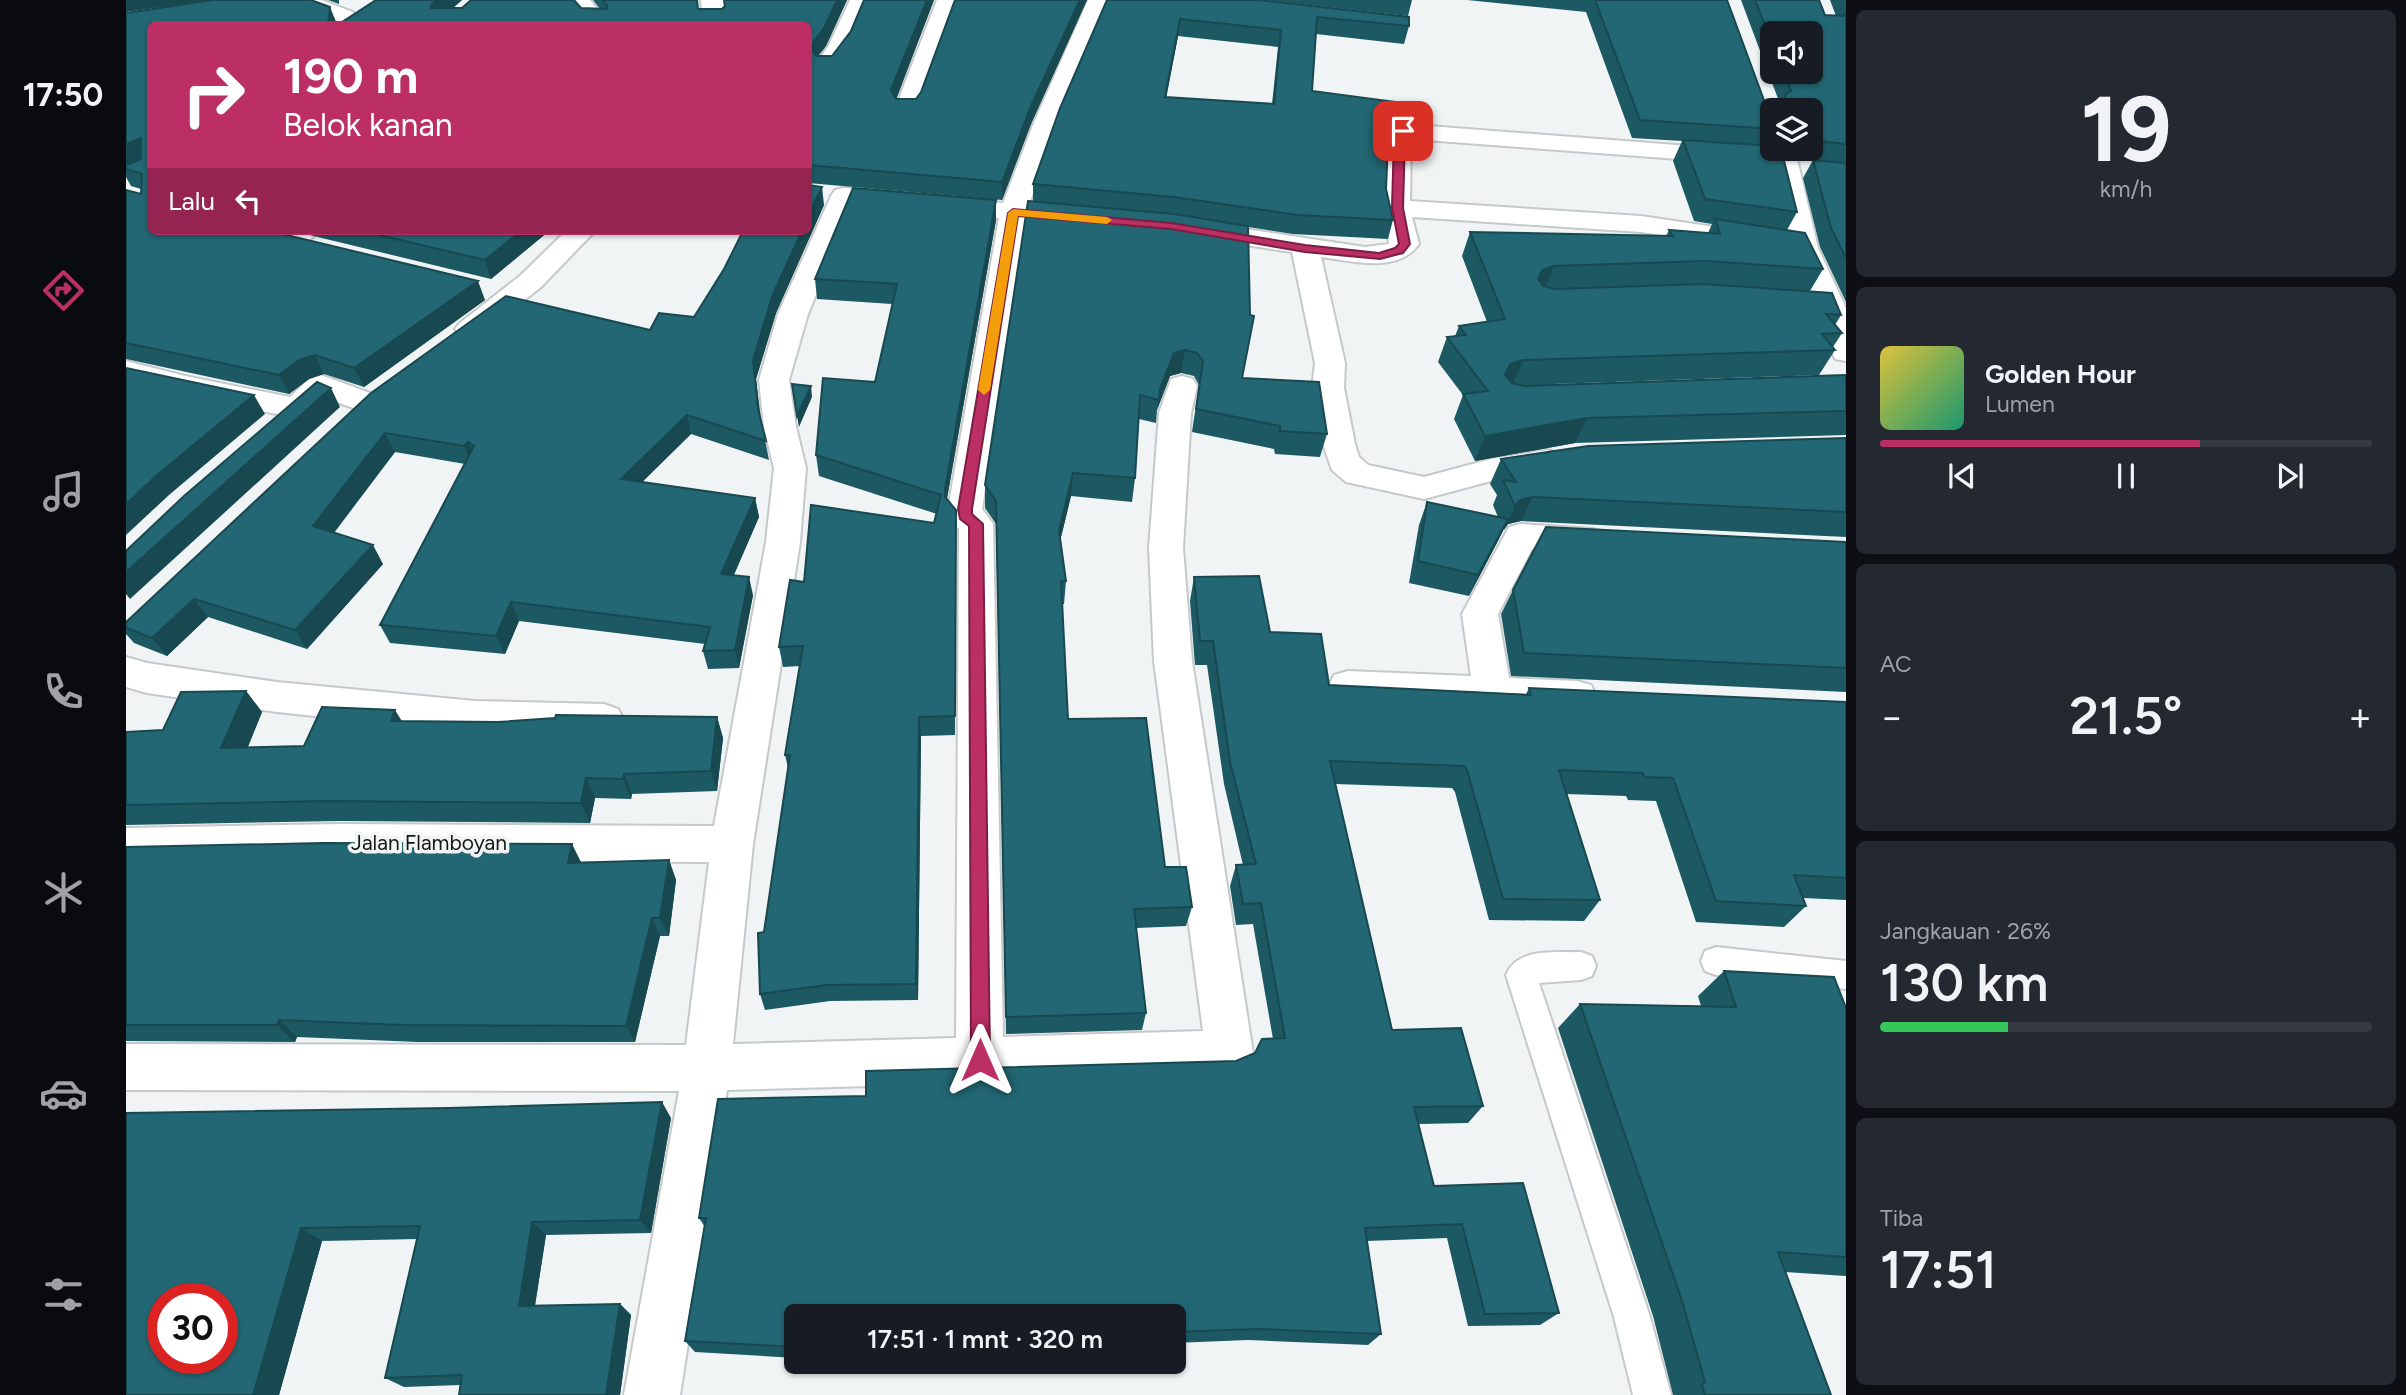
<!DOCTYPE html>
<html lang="id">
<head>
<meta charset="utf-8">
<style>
  :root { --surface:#171b24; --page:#242831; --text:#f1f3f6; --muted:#9ea1a6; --line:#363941; --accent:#bb2f65 }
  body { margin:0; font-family:Figtree,sans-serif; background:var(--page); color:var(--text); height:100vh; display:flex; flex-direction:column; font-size:26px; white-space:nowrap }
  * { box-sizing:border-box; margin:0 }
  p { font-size:23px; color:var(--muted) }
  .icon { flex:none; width:38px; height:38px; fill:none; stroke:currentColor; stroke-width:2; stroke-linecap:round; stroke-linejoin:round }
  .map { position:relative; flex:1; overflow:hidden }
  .details { display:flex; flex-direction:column; gap:10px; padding:10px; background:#0d0f14; width:560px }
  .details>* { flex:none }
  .top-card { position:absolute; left:21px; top:21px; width:665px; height:214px; border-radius:10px; box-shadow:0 2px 5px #0004; background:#bb2f65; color:#fff; overflow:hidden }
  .buttons { position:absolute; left:1634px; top:21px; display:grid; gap:14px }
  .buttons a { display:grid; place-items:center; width:63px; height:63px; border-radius:10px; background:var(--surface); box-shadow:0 2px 5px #0004; font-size:35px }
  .speed { position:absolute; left:21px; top:1283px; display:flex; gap:14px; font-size:35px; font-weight:700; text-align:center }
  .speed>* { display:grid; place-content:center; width:91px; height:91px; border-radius:50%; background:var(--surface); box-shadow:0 2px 5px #0004; line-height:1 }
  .speed .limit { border:10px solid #d22; background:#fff; color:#111 }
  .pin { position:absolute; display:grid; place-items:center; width:60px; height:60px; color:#fff; margin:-30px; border-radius:14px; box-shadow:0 4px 10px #0006 }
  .me { position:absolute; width:77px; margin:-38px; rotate:0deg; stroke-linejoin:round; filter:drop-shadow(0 0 5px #0008) }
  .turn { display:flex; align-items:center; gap:24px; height:147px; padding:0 21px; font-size:32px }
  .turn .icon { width:91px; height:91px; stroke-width:2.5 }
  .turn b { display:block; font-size:49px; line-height:60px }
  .then { display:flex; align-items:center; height:66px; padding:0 21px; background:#0003; gap:14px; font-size:26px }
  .big { font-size:52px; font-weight:600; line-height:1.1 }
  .details .widget { flex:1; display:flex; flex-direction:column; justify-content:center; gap:10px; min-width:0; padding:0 24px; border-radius:10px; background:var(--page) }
  .details .dial { align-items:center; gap:0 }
  .dial b { font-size:91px; line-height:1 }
  .song { display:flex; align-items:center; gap:21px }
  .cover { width:84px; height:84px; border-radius:10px; background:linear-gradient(135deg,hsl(50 70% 55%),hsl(160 70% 35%)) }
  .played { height:7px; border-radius:4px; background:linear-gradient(90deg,var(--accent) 65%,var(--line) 65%) }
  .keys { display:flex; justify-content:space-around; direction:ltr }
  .heat { display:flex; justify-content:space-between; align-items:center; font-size:38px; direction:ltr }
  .charge { height:10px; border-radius:5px; background:linear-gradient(90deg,#34c759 26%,var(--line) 0) }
  .trip { position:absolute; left:658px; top:1304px; width:402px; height:70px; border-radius:10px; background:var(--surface); box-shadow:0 2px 5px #0004; font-weight:600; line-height:70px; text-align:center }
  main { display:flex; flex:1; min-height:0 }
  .menu { display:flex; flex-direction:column; width:126px; justify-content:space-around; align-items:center; background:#090b0e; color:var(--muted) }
  .menu .icon { width:49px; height:49px }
  .menu .current { color:var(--accent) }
  .menu b { font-size:32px; color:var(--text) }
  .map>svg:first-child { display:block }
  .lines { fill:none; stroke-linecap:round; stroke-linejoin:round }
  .service-casing { stroke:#c5c9ca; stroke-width:4 }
  .minor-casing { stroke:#c5c9ca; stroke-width:4 }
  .service { fill:#fff; fill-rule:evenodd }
  .minor { fill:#fff; fill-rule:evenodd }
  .wall { fill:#1d5963; fill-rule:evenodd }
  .shaded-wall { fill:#184850 }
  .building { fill:#226773; stroke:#184850; stroke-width:2; fill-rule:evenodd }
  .route { fill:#bb2f65; stroke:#7a1f42; stroke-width:2 }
  .slow { fill:#f59e0b }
  .labels { text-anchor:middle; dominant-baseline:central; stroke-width:7; stroke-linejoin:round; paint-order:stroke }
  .street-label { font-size:21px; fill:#151717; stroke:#f0f4f5 }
</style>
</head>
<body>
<main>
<nav class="menu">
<b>17:50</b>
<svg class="icon current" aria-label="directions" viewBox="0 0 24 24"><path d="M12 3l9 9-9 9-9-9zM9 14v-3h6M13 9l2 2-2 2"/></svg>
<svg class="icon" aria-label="music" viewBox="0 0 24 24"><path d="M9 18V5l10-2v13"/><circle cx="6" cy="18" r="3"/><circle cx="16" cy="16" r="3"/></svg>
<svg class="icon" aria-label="phone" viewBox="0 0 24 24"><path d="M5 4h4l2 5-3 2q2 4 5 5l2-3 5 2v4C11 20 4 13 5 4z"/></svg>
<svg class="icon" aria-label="climate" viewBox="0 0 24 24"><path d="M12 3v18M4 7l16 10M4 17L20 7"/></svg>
<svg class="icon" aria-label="car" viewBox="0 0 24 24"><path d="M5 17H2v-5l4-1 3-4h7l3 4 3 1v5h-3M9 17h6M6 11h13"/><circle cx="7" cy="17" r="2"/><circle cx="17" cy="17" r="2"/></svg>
<svg class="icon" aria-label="filters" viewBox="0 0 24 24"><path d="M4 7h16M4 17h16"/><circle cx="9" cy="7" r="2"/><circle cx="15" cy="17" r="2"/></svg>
</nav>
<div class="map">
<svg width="1720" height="1395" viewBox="0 0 1720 1395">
  <rect width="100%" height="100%" fill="#f0f4f5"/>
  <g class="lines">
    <!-- service casing -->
    <g class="service-casing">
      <path id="service" d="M1590 947 1720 961V989L1590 975 1579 971 1575 961 1579 951Z
        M1455 952 1466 956 1470 966 1466 976 1455 980 1413 983 1524 1317 1545 1395H1507L1488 1317 1380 975C1392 947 1428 953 1455 952Z"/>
    </g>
    <!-- minor casing -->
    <g class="minor-casing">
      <path id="minor" d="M164 0H195L227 12 230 17 227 22C208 26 185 11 167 5Z
        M442 0H464L483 24H461Z
        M575 0H597L599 24H577Z
        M724 0H746L724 47 708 71H692L688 66 702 47Z
        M811 0H833L793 109 790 114 781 116 772 114 769 109Z
        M962 0H984L931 125 903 205 963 212 966 218 963 224 953 226 899 221 856 509 867 524 877 1037 1077 1031 1028 661 1023 548 1033 413 1045 379 1056 376 1067 379 1071 386 1065 413 1057 548 1066 661 1127 1053 1120 1069 1103 1076 601 1090 554 1395H498L553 1091 0 1090V1044L560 1045 583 862 214 860 0 864V828L214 824 588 826 640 542 648 468 638 427 633 380 652 314 705 196 709 190 718 188 877 203 907 125ZM727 205 873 218 822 509V516L833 529 830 1038 607 1044 627 844 674 542 680 468 670 427 663 380 682 314Z
        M1277 124 1667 154 1671 159 1692 248 1720 308V361L1709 359 1664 248 1646 166 1285 139 1284 201 1515 216 1622 232 1632 234 1636 240 1632 246 1622 248 1515 232 1286 217 1293 244C1272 274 1225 261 1195 257L1219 363 1218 388 1229 444 1233 457 1242 465 1298 477 1365 459 1421 450 1433 453 1437 461 1433 469 1365 481 1298 499 1220 482 1206 470 1197 444 1186 388 1189 363 1166 252 1072 238 1062 236 1058 230 1062 224 1072 222 1239 247 1263 244 1258 208 1261 136 1268 126Z
        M159 231H192C182 244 167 252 151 248L147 242Z
        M440 231H469L415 287 354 335 344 338 334 335 329 329 334 323 395 275Z
        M0 361 59 376 164 397 184 378 195 375 252 396 257 403 252 410 241 413 200 398 182 415 171 418 59 396 0 381Z
        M1395 524 1466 529 1478 532 1483 541 1478 550 1466 553 1406 549 1372 614 1383 678 1451 681 1465 685 1470 696 1465 707 1451 711 1222 701 1208 697 1203 686 1208 675 1222 671 1345 676 1336 614 1383 527Z
        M0 657 21 663 151 682 349 701 478 704 492 709 498 720 492 731 478 736 349 733 151 712 21 693 0 687Z"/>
    </g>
    <!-- service -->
    <use href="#service" class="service"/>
    <!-- minor -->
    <use href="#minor" class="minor"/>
  </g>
  <!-- wall -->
  <path class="wall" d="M202 0H213V4Z
    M250 0H336L327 8H336L345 0H448L455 8 474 9 467 0H571L572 9H596L599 6 598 0H721L700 46 692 56H706L725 31 738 0H808L770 98 790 99 795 92 829 0H961L905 124 876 200 682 183V24H213Z
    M981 0H1132L1283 26 1278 44 1190 34 1186 91 1269 109 1263 129 1260 189 1267 220 1262 239 1167 234 1122 227 1116 378 1201 434 1194 457 1149 454 1148 449 1066 432 1073 385 1068 376 1055 373 1044 376 1031 410 1030 423 1013 419 1009 478 1006 502 945 496 934 541 940 581 938 604H936L942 719 1066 907 1060 926 1010 928 1020 1013 1016 1030 880 1034 870 524 859 508V485L907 201V184ZM1052 36 1152 47 1146 104 1040 97Z
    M1137 0H1286L1282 16Z
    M1341 0H1601L1642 111 1647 117V140L1642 146 1671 212 1661 230 1697 269 1684 291 1715 315 1709 325 1716 333 1707 347 1709 350 1693 375 1396 385 1720 375V435L1449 443 1349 461 1328 419 1337 395 1312 362 1321 337 1329 336 1333 326 1361 322 1336 256 1344 232 1540 236 1543 230 1582 233 1586 224 1568 221 1547 161 1556 141 1506 138 1460 12Z
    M1615 0H1693L1699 15 1710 16 1704 0H1720V163L1672 158 1668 149H1685V110H1651L1654 104ZM1647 33 1685 72H1647Z
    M0 13 211 24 24 231 359 300 238 387 198 374 183 379 163 394 0 359V190L15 194V189L5 186 0 177Z
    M1687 160 1720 163V302L1694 247 1677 178Z
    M870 200V220L821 499 830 510 829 735 795 736 792 1000 704 1001 639 1010 634 994 638 932 662 768 659 755 674 666 657 667 653 647 678 582 808 523 811 514 693 476 690 455 749 382 766 304 691 299 689 279Z
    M698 205 650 313 630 379 635 419 643 460 565 434 516 482 629 498 633 517 608 575 627 595 613 668 582 669 577 651 579 644 393 621 379 654 264 643 254 625 339 464 269 452 208 533 257 564 181 649 82 617 41 656 8 643 0 634V622L245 393 524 330 568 317 598 269Z
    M167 231H423L365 279Z
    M1720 438V537L1395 521 1382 524 1378 530V529L1343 596 1283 583 1293 525 1301 502 1372 517 1367 505 1371 495 1364 484 1375 459Z
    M1720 542V692L1385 676 1375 614 1387 590Z
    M1068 577 1144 632 1203 685 1400 694 1403 688 1720 703V900L1677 898 1680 906 1658 927 1570 922 1530 801 1502 800 1500 796 1440 794 1474 900 1458 921 1363 920 1329 792 1326 788 1209 784 1266 1030 1357 1106 1342 1123 1293 1124 1308 1186 1433 1313 1414 1325 1342 1326 1321 1238 1241 1241 1255 1334 1242 1345 1122 1340 1048 1343V1316H670V1358L569 1352 559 1341 579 1227 573 1218 740 1096 1110 1061 1129 1053 1147 1039 1127 924 1110 925 1104 886 1110 865H1117L1098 784 1081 665H1069L1064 601Z
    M120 691 136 712 122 747 178 746 277 721 372 722 591 717 597 738 591 791 506 794 505 799 469 798 464 823 214 821 0 825V732L37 730Z
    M0 847 456 863 543 860 550 880 543 936H534L509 1042H292L171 1037 169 1042 0 1041Z
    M1598 971 1720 1008V1276L1659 1272 1705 1395H1547L1527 1316 1432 1028 1454 1004 1575 1006 1572 996Z
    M0 1113 545 1118 525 1233 420 1235 409 1306 494 1304 505 1315 494 1395H333L334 1385 278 1387 259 1378 291 1239 196 1241 153 1395Z
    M743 1362H784V1364Z"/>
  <!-- shaded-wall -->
  <path class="shaded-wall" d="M0 0H87L0 12Z
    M311 0H336L311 22 305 8V5Z
    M711 0H721L700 46 686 64 684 47Z
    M801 0H808L767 108 765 90Z
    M954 0H961L905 124 876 200V182L905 106Z
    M204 7 211 24H202Z
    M1054 19 1052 36 1037 115 1039 97Z
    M1269 109 1264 127 1258 136 1263 118Z
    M15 138 24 154 0 166V144Z
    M696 187 698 205 650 313 630 379 635 428 632 409 627 360 647 294 676 231H682V216Z
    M870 200V220L819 509V489Z
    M395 231H423L365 279 359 260Z
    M1428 266 1418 290 1406 295 1416 270Z
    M352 281 359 300 238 387 228 368Z
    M1059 350 1055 373 1044 376 1031 410 1034 389 1048 353Z
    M189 355 198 374 183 379 163 394 153 375 173 360Z
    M1397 360 1387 385 1379 375 1384 364Z
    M685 386 686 397 673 427 671 416Z
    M205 388 214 407 4 599 0 594V572Z
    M128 395 139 414 43 495 0 535V504L30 476Z
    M561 415 565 434 500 498 495 479Z
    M1461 418 1449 443 1349 461 1359 436Z
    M259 433 269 452 198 545 187 526Z
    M342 442 350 461 346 465 338 446Z
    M947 473 945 496 931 554 933 531Z
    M1407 497 1395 521 1382 524 1378 530 1389 506 1394 500Z
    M629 498 633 517 600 592 595 574Z
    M1382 519 1372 541 1343 596 1352 575Z
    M247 545 257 564 181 649 169 630Z
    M623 577 627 595 613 668 609 650Z
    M68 599 82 617 41 656 26 638Z
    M385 602 393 621 379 654 370 636Z
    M120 691 136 712 113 768 95 748Z
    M269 710 282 731 265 721Z
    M591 717 597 738 591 791 585 771Z
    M793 717 795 736 792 1000 790 984Z
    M498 774 506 794 505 799 497 779Z
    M460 778 469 798 464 823 455 803Z
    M446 844 456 864 442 863Z
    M543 860 550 880 543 936 534 918Z
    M526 918 534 936 509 1042 500 1026Z
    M153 1020 171 1037 169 1042 151 1025Z
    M536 1102 545 1118 525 1233 514 1220Z
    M406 1222 420 1235 407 1317 393 1306Z
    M175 1228 196 1241 153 1395H127Z
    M494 1304 505 1315 494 1395H480Z"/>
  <!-- building -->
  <path class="building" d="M87 0H185L204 7 202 24H24V231H144L352 281 228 368 189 355 173 360 153 375 0 343V190L15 194 16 174 0 169V165L15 159V138L0 144V13Z
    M250 0H311L305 5V8H336L345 0H448L455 8 481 9V5L477 0H571L572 9H596L599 6 598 0H711L698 28 684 47 690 56H706L725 31 738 0H801L765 90 770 99H790L795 92 829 0H954L905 106 876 182 682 165V24H213Z
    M981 0H1132L1283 17V26L1191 17 1186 91 1270 102 1269 109 1263 118 1260 189 1267 220 1171 215 1048 197 907 184 934 108ZM1054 19 1155 30 1148 104 1039 97Z
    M1469 0H1601L1642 111 1647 117V129L1514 120Z
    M1629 0H1693L1699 15 1718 16 1720 13V144L1685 140V110H1659V95L1665 91 1657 72H1685V33H1647V45Z
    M1557 140 1647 146V149H1655L1671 212 1579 199Z
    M1687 160 1720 163V258L1705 228Z
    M682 185 696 187 682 216Z
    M727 188 870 200 819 489V497L830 510 829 716 793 717 790 984 700 985 634 994 632 933 638 932 664 755H659L677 646 653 647 664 580 678 582 685 505 808 523 815 495 690 455 697 378 749 382 771 284 689 279Z
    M902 201 1048 214 1122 226 1124 315 1128 316 1116 378 1193 382 1201 434 1154 431V426L1070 409 1077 361 1071 353 1059 350 1048 353 1034 389 1033 400 1014 395 1009 478 947 473 933 531 940 581H935L942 719 1020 718 1039 867H1060L1066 907 1008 909 1020 1013 880 1017 870 501 859 485Z
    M1589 219 1679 233 1697 269 1579 261 1428 266 1416 270 1412 279 1417 286 1428 289 1579 284 1706 293 1715 315 1700 314 1716 333 1696 334 1709 350 1397 360 1384 364 1379 375 1386 383 1398 386 1720 375V411L1461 418 1359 436 1337 394 1362 391 1321 337 1340 335 1333 326 1379 319 1344 232 1547 236 1543 230 1594 234Z
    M236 231H395L359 260Z
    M617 231H676L647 294 627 360 632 409 640 441 561 415 495 479 629 498 595 574 623 577 609 650 577 651 584 627 385 602 370 636 254 625 348 446 342 442 338 446 259 433 187 526 247 545 169 630 68 599 26 638 0 628V622L245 393 380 296 524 330 533 313 568 317 598 269Z
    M0 368 128 395 30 476 0 504Z
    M191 382 205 388 0 572V551L58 496Z
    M666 384 685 386 671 416Z
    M1720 438V512L1407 497 1394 500 1389 506 1377 480 1390 482 1375 459 1462 446Z
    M1301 502 1382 519 1352 575 1292 561Z
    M1420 527 1720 542V668L1398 653 1387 590Z
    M1133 576 1144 632 1195 634 1203 685 1405 695 1403 688 1720 702V878L1668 875 1680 906 1590 901 1547 778 1518 777 1517 773 1433 770 1474 900 1377 899 1341 770 1338 766 1204 761 1266 1030 1335 1028 1357 1106 1288 1107 1308 1186 1397 1183 1433 1313 1359 1314 1336 1224 1239 1228 1255 1334 1131 1329 1048 1332V1316H670V1347L559 1341 580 1218H573L592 1099 740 1096V1071L1110 1061 1129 1053 1136 1039 1159 1038 1135 903 1117 904 1110 865 1130 864 1104 762 1087 641H1074L1068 577Z
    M120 691 95 748 178 746 196 707 269 710 265 721 372 722 429 718 430 715 591 717 585 771 498 774 497 779 460 778 455 803 199 801 0 805V732L37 730 55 692Z
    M198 843 446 844 442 863 543 860 534 918H526L500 1026 277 1025 153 1020 151 1025H0V847Z
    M1598 971 1708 977 1720 1008V1257L1652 1252 1705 1395H1579L1576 1385 1579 1382 1556 1301 1454 1004 1610 1007Z
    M536 1102 514 1220 406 1222 393 1306 494 1304 480 1395H333L336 1375 259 1378 294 1226 175 1228 127 1395H0V1113L323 1108ZM37 1298H96V1358H37Z"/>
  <!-- route -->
  <path class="route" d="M1274 129 1282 131 1279 137 1277 208 1284 244 1277 253 1254 259 1179 252 1045 229 892 216 846 509V514L857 524 864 1060 861 1067 854 1069 847 1067 845 1060 843 526 834 519 832 509 882 213 887 209 1045 223 1179 245 1253 253 1269 248 1273 244 1266 208 1268 136Z"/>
  <!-- slow -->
  <path class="slow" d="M887 209 981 217 986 220 981 224 892 216 864 390 858 395 852 390 882 213Z"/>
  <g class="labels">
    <!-- street labels -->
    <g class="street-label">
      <text x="303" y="842">Jalan Flamboyan</text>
    </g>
  </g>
</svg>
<div class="buttons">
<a><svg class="icon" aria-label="sound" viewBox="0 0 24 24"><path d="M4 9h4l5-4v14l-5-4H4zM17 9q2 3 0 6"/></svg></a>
<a><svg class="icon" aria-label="layers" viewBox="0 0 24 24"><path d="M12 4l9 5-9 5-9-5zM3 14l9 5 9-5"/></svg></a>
</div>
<div class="speed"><div class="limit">30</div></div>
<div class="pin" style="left:1277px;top:131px;background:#d93025"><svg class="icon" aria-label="arrive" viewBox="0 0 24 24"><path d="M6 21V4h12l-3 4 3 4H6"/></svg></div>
<svg class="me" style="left:854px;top:1060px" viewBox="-20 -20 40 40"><path d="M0-17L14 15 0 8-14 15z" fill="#bb2f65" stroke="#fff" stroke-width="4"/></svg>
<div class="trip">17:51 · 1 mnt · 320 m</div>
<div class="top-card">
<div class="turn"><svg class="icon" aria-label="right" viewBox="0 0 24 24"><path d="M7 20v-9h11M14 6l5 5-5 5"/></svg><div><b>190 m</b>Belok kanan</div></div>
<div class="then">Lalu<svg class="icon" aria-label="left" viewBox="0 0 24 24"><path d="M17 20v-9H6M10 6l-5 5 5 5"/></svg></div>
</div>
</div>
<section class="details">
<div class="widget dial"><b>19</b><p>km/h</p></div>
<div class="widget">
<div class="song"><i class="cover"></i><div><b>Golden Hour</b><p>Lumen</p></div></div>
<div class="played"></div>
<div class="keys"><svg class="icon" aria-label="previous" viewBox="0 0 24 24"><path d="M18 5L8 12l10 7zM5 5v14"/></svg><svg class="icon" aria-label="pause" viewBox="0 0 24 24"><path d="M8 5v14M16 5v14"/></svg><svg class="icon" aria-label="next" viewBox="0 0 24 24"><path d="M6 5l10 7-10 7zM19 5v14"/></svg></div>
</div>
<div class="widget"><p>AC</p>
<div class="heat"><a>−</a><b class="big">21.5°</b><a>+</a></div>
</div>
<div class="widget"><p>Jangkauan · 26%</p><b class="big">130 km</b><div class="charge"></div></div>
<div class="widget"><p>Tiba</p><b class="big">17:51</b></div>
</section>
</main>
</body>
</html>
